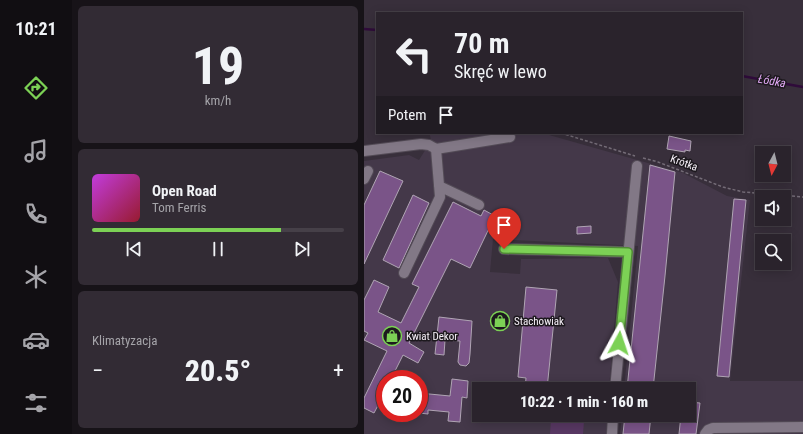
<!DOCTYPE html>
<html lang="pl">
<head>
<meta charset="utf-8">
<style>
  :root { --surface:#2a232c; --page:#322b34; --text:#f1f3f6; --muted:#a5a4a9; --line:#464048; --accent:#7cd155 }
  body { margin:0; font-family:"Roboto Condensed",sans-serif; background:var(--page); color:var(--text); height:100vh; display:flex; flex-direction:column; font-size:15px; white-space:nowrap }
  * { box-sizing:border-box; margin:0 }
  p { font-size:13px; color:var(--muted) }
  .icon { flex:none; width:22px; height:22px; fill:none; stroke:currentColor; stroke-width:2; stroke-linecap:round; stroke-linejoin:round }
  .map { position:relative; flex:1; overflow:hidden }
  .sheet { display:flex; flex-direction:column; gap:6px; padding:6px; background:#171318; width:292px }
  .sheet>* { flex:none }
  .guide { position:absolute; left:12px; top:12px; width:367px; height:122px; border-radius:0px; box-shadow:0 2px 10px #0003,0 0 0 1px var(--line); background:#2a232c; color:var(--text); overflow:hidden }
  .needle { width:26px; rotate:187deg }
  .tools { position:absolute; left:391px; top:146px; display:grid; gap:8px }
  .tools a { display:grid; place-items:center; width:36px; height:36px; border-radius:0px; background:var(--surface); box-shadow:0 2px 10px #0003,0 0 0 1px var(--line); font-size:20px }
  .speed { position:absolute; left:12px; top:370px; display:flex; gap:8px; font-size:20px; font-weight:700; text-align:center }
  .speed>* { display:grid; place-content:center; width:52px; height:52px; border-radius:50%; background:var(--surface); box-shadow:0 2px 10px #0003,0 0 0 1px var(--line); line-height:1 }
  .speed .limit { border:6px solid #d22; background:#fff; color:#111 }
  .pin { position:absolute; display:grid; place-items:center; width:34px; height:34px; color:#fff; margin:-41px -17px; border-radius:50% 50% 50% 0; rotate:-45deg; box-shadow:0 0 4px #0007 }
  .pin .icon { rotate:45deg }
  .me { position:absolute; width:44px; margin:-22px; rotate:5deg; stroke-linejoin:round; filter:drop-shadow(0 0 3px #0008) }
  .turn { display:flex; align-items:center; gap:14px; height:84px; padding:0 12px; font-size:18px }
  .turn .icon { width:52px; height:52px; stroke-width:2.5 }
  .turn b { display:block; font-size:28px; line-height:34px }
  .then { display:flex; align-items:center; height:38px; padding:0 12px; background:#0003; gap:8px; font-size:15px }
  .big { font-size:30px; font-weight:800; line-height:1.1 }
  .sheet .card { flex:1; display:flex; flex-direction:column; justify-content:center; gap:6px; min-width:0; padding:0 14px; border-radius:6px; background:var(--page) }
  .sheet .dial { align-items:center; gap:0 }
  .dial b { font-size:52px; line-height:1 }
  .song { display:flex; align-items:center; gap:12px }
  .cover { width:48px; height:48px; border-radius:6px; background:linear-gradient(135deg,hsl(290 70% 55%),hsl(350 70% 35%)) }
  .played { height:4px; border-radius:2px; background:linear-gradient(90deg,var(--accent) 75%,var(--line) 75%) }
  .keys { display:flex; justify-content:space-around; direction:ltr }
  .heat { display:flex; justify-content:space-between; align-items:center; font-size:22px; direction:ltr }
  .trip { position:absolute; left:108px; top:382px; width:224px; height:40px; border-radius:0px; background:var(--surface); box-shadow:0 2px 10px #0003,0 0 0 1px var(--line); font-weight:800; line-height:40px; text-align:center }
  main { display:flex; flex:1; min-height:0 }
  .tab-bar { display:flex; flex-direction:column; width:72px; justify-content:space-around; align-items:center; background:#110e12; color:var(--muted) }
  .tab-bar .icon { width:28px; height:28px }
  .tab-bar .active { color:var(--accent) }
  .tab-bar b { font-size:18px; color:var(--text) }
  .map>svg:first-child { display:block }
  .built { fill:#443849; fill-rule:evenodd }
  .green { fill:#583863 }
  .lines { fill:none; stroke-linecap:round; stroke-linejoin:round }
  .stream { stroke:#2f0b3a; stroke-width:2.5 }
  .building { fill:#7a5488; stroke:#b0a5b4 }
  .minor-casing { stroke:#534b56; stroke-width:12 }
  .path { stroke:#746c77; stroke-width:1.5; stroke-dasharray:3 2; stroke-linecap:butt }
  .minor { stroke:#827886; stroke-width:10 }
  .route-casing { stroke:#518837; stroke-width:10 }
  .route { stroke:#7cd155; stroke-width:7 }
  .labels { text-anchor:middle; dominant-baseline:central; stroke-width:3; stroke-linejoin:round; paint-order:stroke }
  .street-label { font-size:11px; fill:#f7f1f9; stroke:#1d191e }
  .poi-label { font-size:11px; fill:#f7f1f9; stroke:#1d191e; text-anchor:start }
  .water-label { font-size:12px; font-style:italic; fill:#e3aaf7; stroke:#1d191e }
</style>
</head>
<body>
<main>
<nav class="tab-bar">
<b>10:21</b>
<svg class="icon active" aria-label="directions" viewBox="0 0 24 24"><path d="M12 3l9 9-9 9-9-9zM9 14v-3h6M13 9l2 2-2 2"/></svg>
<svg class="icon" aria-label="music" viewBox="0 0 24 24"><path d="M9 18V5l10-2v13"/><circle cx="6" cy="18" r="3"/><circle cx="16" cy="16" r="3"/></svg>
<svg class="icon" aria-label="phone" viewBox="0 0 24 24"><path d="M5 4h4l2 5-3 2q2 4 5 5l2-3 5 2v4C11 20 4 13 5 4z"/></svg>
<svg class="icon" aria-label="climate" viewBox="0 0 24 24"><path d="M12 3v18M4 7l16 10M4 17L20 7"/></svg>
<svg class="icon" aria-label="car" viewBox="0 0 24 24"><path d="M5 17H2v-5l4-1 3-4h7l3 4 3 1v5h-3M9 17h6M6 11h13"/><circle cx="7" cy="17" r="2"/><circle cx="17" cy="17" r="2"/></svg>
<svg class="icon" aria-label="filters" viewBox="0 0 24 24"><path d="M4 7h16M4 17h16"/><circle cx="9" cy="7" r="2"/><circle cx="15" cy="17" r="2"/></svg>
</nav>
<section class="sheet">
<div class="card dial"><b>19</b><p>km/h</p></div>
<div class="card">
<div class="song"><i class="cover"></i><div><b>Open Road</b><p>Tom Ferris</p></div></div>
<div class="played"></div>
<div class="keys"><svg class="icon" aria-label="previous" viewBox="0 0 24 24"><path d="M18 5L8 12l10 7zM5 5v14"/></svg><svg class="icon" aria-label="pause" viewBox="0 0 24 24"><path d="M8 5v14M16 5v14"/></svg><svg class="icon" aria-label="next" viewBox="0 0 24 24"><path d="M6 5l10 7-10 7zM19 5v14"/></svg></div>
</div>
<div class="card"><p>Klimatyzacja</p>
<div class="heat"><a>−</a><b class="big">20.5°</b><a>+</a></div>
</div>
</section>
<div class="map">
<svg width="439" height="434" viewBox="0 0 439 434">
  <rect width="100%" height="100%" fill="#382f3b"/>
  <!-- built -->
  <path class="built" d="M84 133H178L319 173 363 196 386 200 366 381H439V434H256L258 415H325V389H260L274 246 129 239 126 272 156 274 157 259 244 258 254 282 245 389H115V415H243L242 434H0V161L45 155 55 160 67 141 66 135ZM21 379H55V413H21Z"/>
  <!-- green -->
  <path class="green" d="M187 418 220 421 219 434H186Z"/>
  <g class="lines">
    <!-- stream -->
    <path class="stream" d="M0 29 13 30
      M378 76 439 87"/>
  </g>
  <!-- building -->
  <path class="building" d="M305 136 327 141 326 151 321 150V152L303 149Z
    M286 165 311 172 301 276 289 389H263Z
    M16 171 39 181 0 264V205Z
    M49 195 65 203 35 268 19 260Z
    M370 199 382 200 365 377 353 376Z
    M89 202 117 216 120 210 131 216 106 268 87 259 45 343 60 352 54 363 39 355 27 379H21V392L10 413 0 408V398L23 351 0 340 4 333 0 331V300L10 280 25 287 14 312 37 323 55 287 48 284Z
    M227 226V233L213 234V227Z
    M162 287 193 290 183 389H161L162 378 154 377Z
    M75 317 108 321 106 354 105 363 102 366 96 365 94 362 96 341 81 340 80 355 71 354Z
    M88 379 104 381 103 398 98 397 96 422 84 421 85 412 64 410V414L55 413V393L86 396Z
    M325 402 336 403 332 434H315L317 415H325Z
    M261 415H287L285 434H259Z"/>
  <g class="lines">
    <!-- minor casing -->
    <g class="minor-casing">
      <path id="minor" d="M0 151 57 144 65 145 72 149
        M0 179 4 171
        M75 186 115 205
        M140 249 264 252
        M40 273 76 197 72 149 146 137
        M251 389 273 166
        M248 434 249 415
        M341 434 344 430 349 428 439 427"/>
    </g>
    <!-- path -->
    <path class="path" d="M197 133 271 156
      M279 158 294 162 359 187 379 192 439 197"/>
    <!-- minor -->
    <use href="#minor" class="minor"/>
  </g>
  <g class="lines">
    <!-- route casing -->
    <g class="route-casing">
      <path id="route" d="M140 249 264 252 255 343"/>
    </g>
    <!-- route -->
    <use href="#route" class="route"/>
  </g>
  <!-- icons -->
  <defs>
    <g id="shop-ring" transform="scale(1)"><circle r="9.5" fill="#1d191e" stroke="#7cd155" stroke-width="1.5"/><path d="M-5-2.5h2.3a2.7 3.5 0 0 1 5.4 0H5L5.5 6h-11ZM-1.5-2.5h3a1.5 2.3 0 0 0-3 0Z" fill="#7cd155"/></g>
  </defs>
  <g fill-rule="evenodd">
    <use href="#shop-ring" x="136" y="321"/>
    <use href="#shop-ring" x="28" y="336"/>
  </g>
  <g class="labels">
    <!-- street labels -->
    <g class="street-label">
      <text transform="translate(320 163) rotate(20)">Krótka</text>
    </g>
    <!-- poi labels -->
    <g class="poi-label">
      <text x="150" y="321">Stachowiak</text>
      <text x="42" y="336">Kwiat Dekor</text>
    </g>
    <!-- water labels -->
    <g class="water-label">
      <text transform="translate(408 81) rotate(10)">Łódka</text>
    </g>
  </g>
</svg>
<div class="tools">
<a><svg class="needle" viewBox="-14 -14 28 28"><path d="M0-13l5 13h-10z" fill="#e53935"/><path d="M0 13l5-13h-10z" fill="#a5a4a9"/></svg></a>
<a><svg class="icon" aria-label="sound" viewBox="0 0 24 24"><path d="M4 9h4l5-4v14l-5-4H4zM17 9q2 3 0 6"/></svg></a>
<a><svg class="icon" aria-label="search" viewBox="0 0 24 24"><circle cx="10" cy="10" r="6"/><path d="M15 15l6 6"/></svg></a>
</div>
<div class="speed"><div class="limit">20</div></div>
<div class="pin" style="left:140px;top:249px;background:#d93025"><svg class="icon" aria-label="arrive" viewBox="0 0 24 24"><path d="M6 21V4h12l-3 4 3 4H6"/></svg></div>
<svg class="me" style="left:255px;top:343px" viewBox="-20 -20 40 40"><path d="M0-17L14 15 0 8-14 15z" fill="#7cd155" stroke="#fff" stroke-width="4"/></svg>
<div class="trip">10:22 · 1 min · 160 m</div>
<div class="guide">
<div class="turn"><svg class="icon" aria-label="left" viewBox="0 0 24 24"><path d="M17 20v-9H6M10 6l-5 5 5 5"/></svg><div><b>70 m</b>Skręć w lewo</div></div>
<div class="then">Potem<svg class="icon" aria-label="arrive" viewBox="0 0 24 24"><path d="M6 21V4h12l-3 4 3 4H6"/></svg></div>
</div>
</div>
</main>
</body>
</html>
